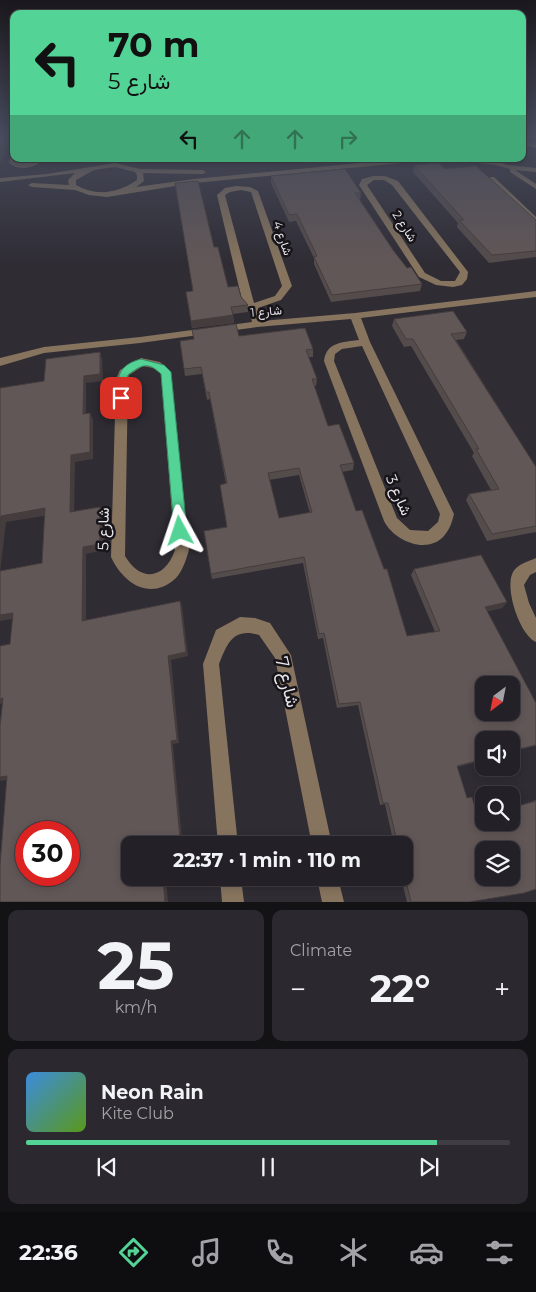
<!DOCTYPE html>
<html lang="en">
<head>
<meta charset="utf-8">
<style>
  :root { --surface:#232127; --page:#2b292f; --text:#f1f3f6; --muted:#a3a3a7; --line:#403e44; --accent:#54d396 }
  body { margin:0; font-family:Montserrat,Vazirmatn,sans-serif; background:var(--page); color:var(--text); height:100vh; display:flex; flex-direction:column; font-size:19px; white-space:nowrap }
  * { box-sizing:border-box; margin:0 }
  p { font-size:16px; color:var(--muted) }
  .icon { flex:none; width:28px; height:28px; fill:none; stroke:currentColor; stroke-width:2; stroke-linecap:round; stroke-linejoin:round }
  .map { position:relative; height:902px; overflow:hidden }
  .details { display:flex; flex-direction:column; gap:8px; padding:8px; background:#131215; flex:1 }
  .details>* { flex:none }
  .guide { position:absolute; left:10px; top:10px; width:516px; height:152px; border-radius:10px; box-shadow:0 2px 8px #0003,0 0 0 1px var(--line); background:#54d396; color:#111; overflow:hidden }
  .needle { width:32px; rotate:212deg }
  .controls { position:absolute; left:475px; top:676px; display:grid; gap:10px }
  .controls a { display:grid; place-items:center; width:45px; height:45px; border-radius:10px; background:var(--surface); box-shadow:0 2px 8px #0003,0 0 0 1px var(--line); font-size:25px }
  .speed { position:absolute; left:15px; top:821px; display:flex; gap:10px; font-size:25px; font-weight:700; text-align:center }
  .speed>* { display:grid; place-content:center; width:65px; height:65px; border-radius:50%; background:var(--surface); box-shadow:0 2px 8px #0003,0 0 0 1px var(--line); line-height:1 }
  .speed .limit { border:8px solid #d22; background:#fff; color:#111 }
  .pin { position:absolute; display:grid; place-items:center; width:42px; height:42px; color:#fff; margin:-21px; border-radius:10px; box-shadow:0 2px 8px #0006 }
  .me { position:absolute; width:55px; margin:-28px; rotate:355deg; stroke-linejoin:round; filter:drop-shadow(0 0 4px #0008) }
  .turn { display:flex; align-items:center; gap:18px; height:105px; padding:0 15px; font-size:22px }
  .turn .icon { width:65px; height:65px; stroke-width:2.5 }
  .turn b { display:block; font-size:35px; line-height:42px }
  .lanes { display:flex; align-items:center; height:48px; padding:0 15px; background:#0003; justify-content:center; gap:25px; direction:ltr }
  .lanes .off { opacity:.35 }
  .big { font-size:38px; font-weight:700; line-height:1.1 }
  .details .card { flex:1; display:flex; flex-direction:column; justify-content:center; gap:8px; min-width:0; padding:0 18px; border-radius:10px; background:var(--page) }
  .details .dial { align-items:center; gap:0 }
  .dial b { font-size:65px; line-height:1 }
  .song { display:flex; align-items:center; gap:15px }
  .cover { width:60px; height:60px; border-radius:8px; background:linear-gradient(135deg,hsl(210 70% 55%),hsl(90 70% 35%)) }
  .played { height:5px; border-radius:2px; background:linear-gradient(90deg,var(--accent) 85%,var(--line) 85%) }
  .keys { display:flex; justify-content:space-around; direction:ltr }
  .heat { display:flex; justify-content:space-between; align-items:center; font-size:28px; direction:ltr }
  .details .tiles { flex:1; display:grid; gap:8px; grid-template-columns:1fr 1fr }
  .card:last-child { grid-column:span 2 }
  .trip { position:absolute; left:121px; top:836px; width:292px; height:50px; border-radius:10px; background:var(--surface); box-shadow:0 2px 8px #0003,0 0 0 1px var(--line); font-weight:700; line-height:50px; text-align:center }
  .tabs { display:flex; height:80px; justify-content:space-around; align-items:center; background:#0e0d10; color:var(--muted) }
  .tabs .icon { width:35px; height:35px }
  .tabs .on { color:var(--accent) }
  .tabs b { font-size:22px; color:var(--text) }
  .map>svg:first-child { display:block }
  .lines { fill:none; stroke-linecap:round; stroke-linejoin:round }
  .minor { fill:#86745e; fill-rule:evenodd }
  .wall { fill:#544b4b; fill-rule:evenodd }
  .shaded-wall { fill:#453d3d }
  .building { fill:#625757; stroke:#453d3d; fill-rule:evenodd }
  .route { fill:#54d396; stroke:#378962 }
  .labels { text-anchor:middle; dominant-baseline:central; stroke-width:5; stroke-linejoin:round; paint-order:stroke }
  .far-street-label { font-size:12px; fill:#e9e7ec; stroke:#171519 }
  .street-label { font-size:15px; fill:#e9e7ec; stroke:#171519 }
  .near-street-label { font-size:18px; fill:#e9e7ec; stroke:#171519 }
</style>
</head>
<body>
<div class="map">
<svg width="536" height="902" viewBox="0 0 536 902">
  <rect width="100%" height="100%" fill="#2f2c34"/>
  <g class="lines">
    <!-- minor -->
    <path class="minor" d="M522 141 536 144V148L522 145Z
      M14 151V159H16V162C27 166 33 158 43 159 35 169 19 171 9 163L11 153Z
      M402 159H492L507 165 536 168V172L515 170 536 184V189L510 172V169L495 165 471 162 402 163 194 183 107 197 89 195 75 190 32 187 28 185 32 183 69 185 68 180 75 173 0 182V178L47 174 115 163 140 169 203 170 206 172 203 174 143 173 144 181 136 187 194 179ZM115 167 135 172 137 175V180C118 193 97 197 76 185V180L94 170Z
      M373 176H385L398 181 468 272 467 279 462 285 453 287 436 285 419 277 359 185 362 179ZM374 180H384L392 185 460 272 455 281H441L425 273 367 185Z
      M490 177H494L536 217V223L490 179Z
      M236 186 250 187 258 191 292 286 281 300 258 308 261 321 355 313 536 291V297L361 318 370 342 454 514C452 522 450 529 444 536 427 555 394 541 384 521L324 361C326 342 343 342 359 340L351 319 257 327 140 343 44 353 0 366V358L44 347 140 337 252 322 249 308 243 304 217 195 225 188ZM241 190 251 192 282 286 275 296 254 303 225 195 230 192ZM362 346 440 514 438 522 428 531 410 530 397 518 334 361 335 354 342 349Z
      M141 358 160 362 171 372 189 550C186 560 183 570 176 578 150 602 123 583 111 557L116 379 120 370ZM143 366 153 368 161 374 175 550C165 579 141 583 125 556L128 379 129 375Z
      M536 558V572L530 575 524 585 529 603 536 618V642C520 636 504 588 513 572 518 564 527 562 536 558Z
      M240 617 255 618 270 623 291 655 332 845H312L275 658 259 635C233 627 227 644 219 664L238 845H218L203 664 216 630Z
      M220 878H241L244 902H222Z
      M317 878H338L344 902H322Z"/>
  </g>
  <!-- wall -->
  <path class="wall" d="M59 159H84V161L60 162Z
    M414 165 445 169 536 220V257L489 263 457 227 458 223 413 172Z
    M271 176 361 193 360 200 393 250 407 268 422 284 420 291 331 302 314 264V258L296 221 289 222 271 183Z
    M214 247 228 287 241 297 248 305V312L233 314 234 323 192 328 186 292 192 291Z
    M394 319 467 332 464 339 456 340 536 467V532L487 541 466 500 469 494 491 490 472 456 474 453 411 346 404 347 392 326Z
    M239 336 313 349V357H309L317 379 316 386H314L328 426 354 463 353 470 342 472 356 511 407 636 435 632 411 575 414 569 507 602 502 608 487 611 484 760 457 767 467 798 478 817 484 815V822H511V808L536 800V889L469 902H407L401 878H405V845H394L385 804 380 805 358 705 337 708 323 638 318 639 303 563 212 579 211 574 227 527 226 484 210 399 207 400 202 374 185 376 180 341ZM299 475 310 513 279 518 269 480Z"/>
  <!-- shaded-wall -->
  <path class="shaded-wall" d="M3 137H7L9 142 0 165V152Z
    M233 315 234 323 192 328 191 321Z
    M100 352 102 359 103 381 86 383V421L83 414 84 376Z
    M90 413 93 420V459L75 462 74 519 70 512 71 455Z
    M100 507 103 513 104 550 86 554V626L82 621 83 547Z
    M45 508 50 515 6 522 0 572V523L1 516Z
    M180 601 182 606 188 656 171 660 179 743 173 744 182 839 164 844V845H161L171 741 168 656Z
    M507 602 502 608 481 613 485 607Z
    M13 613 18 618 0 621V615Z
    M3 698 9 702 0 704V699Z
    M536 745V746L511 752V751Z
    M484 759V760L452 768 457 766Z
    M7 776 14 778 2 781 0 780V777Z
    M163 878H166L168 902H165Z"/>
  <!-- building -->
  <path class="building" d="M0 137H6L0 152Z
    M439 163 445 169 476 166 536 220V251L492 255 459 220H464L414 165Z
    M345 169 361 193H355L393 250 407 268 411 267 422 284 332 295 314 257 317 256 297 214 289 215 271 176Z
    M198 181 214 247H218L228 287 238 286 241 297 248 305 231 307 233 315 191 321 186 292 193 291 175 183Z
    M453 311 467 332 451 334 536 467V526L492 534 469 494 499 489 476 449H479L413 339H406L394 319Z
    M236 324 239 336 305 328 313 349 306 350 317 379H312L328 426 339 424 354 463 340 465 356 511 362 510 384 569H387L407 636 440 631 414 569 481 555 507 602 485 607 536 703V745L511 751V740H484V759L457 766 467 798 472 797 478 818 484 816V822H511V808L536 801V889L524 893 469 902H411L405 877V845H398L388 803H383L360 702 339 704 324 633 319 634 304 557 211 574 204 531 227 527 220 485 227 483 209 392H206L201 367 184 369 180 341 194 339 192 330ZM299 468 312 512 279 518 268 473ZM484 685H511V712H484ZM484 850H511V878H484Z
    M100 352V374L84 376 83 414 90 413V452L71 455 70 512 100 507V544L83 547 82 621 180 601 186 652 168 656 177 740 171 741 180 838 161 843V845H130V878H163L165 902H0V865L7 776 0 777V726L3 698 0 699V646L10 644 13 613 0 615V571L42 563 45 508 1 516 0 523V388L44 381 46 359ZM26 832H69V875H26Z"/>
  <!-- sky -->
  <linearGradient id="sky" x2="0" y2="1"><stop stop-color="#1a181d"/><stop offset="0.52" stop-color="#474b5c"/><stop offset="1" stop-color="#474b5c" stop-opacity="0"/></linearGradient>
  <rect width="536" height="263" fill="url(#sky)"/>
  <!-- route -->
  <path class="route" d="M141 359 164 365 171 372 187 531 185 535 180 536 176 535 174 531 161 374C148 361 141 365 128 375L125 401 121 402 116 398C117 377 118 365 141 359Z"/>
  <g class="labels">
    <!-- far-street labels -->
    <g class="far-street-label">
      <text transform="translate(405 226) rotate(57)">شارع 2</text>
      <text transform="translate(283 238) rotate(71)">شارع 4</text>
      <text transform="translate(266 311) rotate(-5)">شارع 1</text>
    </g>
    <!-- street labels -->
    <g class="street-label">
      <text transform="translate(399 495) rotate(67)">شارع 3</text>
      <text transform="translate(103 529) rotate(-89)">شارع 5</text>
    </g>
    <!-- near-street labels -->
    <g class="near-street-label">
      <text transform="translate(287 682) rotate(76)">شارع 7</text>
    </g>
  </g>
</svg>
<div class="controls">
<a><svg class="needle" viewBox="-14 -14 28 28"><path d="M0-13l5 13h-10z" fill="#e53935"/><path d="M0 13l5-13h-10z" fill="#a3a3a7"/></svg></a>
<a><svg class="icon" aria-label="sound" viewBox="0 0 24 24"><path d="M4 9h4l5-4v14l-5-4H4zM17 9q2 3 0 6"/></svg></a>
<a><svg class="icon" aria-label="search" viewBox="0 0 24 24"><circle cx="10" cy="10" r="6"/><path d="M15 15l6 6"/></svg></a>
<a><svg class="icon" aria-label="layers" viewBox="0 0 24 24"><path d="M12 4l9 5-9 5-9-5zM3 14l9 5 9-5"/></svg></a>
</div>
<div class="speed"><div class="limit">30</div></div>
<div class="pin" style="left:121px;top:398px;background:#d93025"><svg class="icon" aria-label="arrive" viewBox="0 0 24 24"><path d="M6 21V4h12l-3 4 3 4H6"/></svg></div>
<svg class="me" style="left:180px;top:531px" viewBox="-20 -20 40 40"><path d="M0-17L14 15 0 8-14 15z" fill="#54d396" stroke="#fff" stroke-width="4"/></svg>
<div class="trip">22:37 · 1 min · 110 m</div>
<div class="guide">
<div class="turn"><svg class="icon" aria-label="left" viewBox="0 0 24 24"><path d="M17 20v-9H6M10 6l-5 5 5 5"/></svg><div><b>70 m</b>شارع 5</div></div>
<div class="lanes"><svg class="icon" aria-label="left" viewBox="0 0 24 24"><path d="M17 20v-9H6M10 6l-5 5 5 5"/></svg><svg class="icon off" aria-label="ahead" viewBox="0 0 24 24"><path d="M12 20V5M6 11l6-6 6 6"/></svg><svg class="icon off" aria-label="ahead" viewBox="0 0 24 24"><path d="M12 20V5M6 11l6-6 6 6"/></svg><svg class="icon off" aria-label="right" viewBox="0 0 24 24"><path d="M7 20v-9h11M14 6l5 5-5 5"/></svg></div>
</div>
</div>
<section class="details">
<div class="tiles">
<div class="card dial"><b>25</b><p>km/h</p></div>
<div class="card"><p>Climate</p>
<div class="heat"><a>−</a><b class="big">22°</b><a>+</a></div>
</div>
<div class="card">
<div class="song"><i class="cover"></i><div><b>Neon Rain</b><p>Kite Club</p></div></div>
<div class="played"></div>
<div class="keys"><svg class="icon" aria-label="previous" viewBox="0 0 24 24"><path d="M18 5L8 12l10 7zM5 5v14"/></svg><svg class="icon" aria-label="pause" viewBox="0 0 24 24"><path d="M8 5v14M16 5v14"/></svg><svg class="icon" aria-label="next" viewBox="0 0 24 24"><path d="M6 5l10 7-10 7zM19 5v14"/></svg></div>
</div>
</div>
</section>
<nav class="tabs">
<b>22:36</b>
<svg class="icon on" aria-label="directions" viewBox="0 0 24 24"><path d="M12 3l9 9-9 9-9-9zM9 14v-3h6M13 9l2 2-2 2"/></svg>
<svg class="icon" aria-label="music" viewBox="0 0 24 24"><path d="M9 18V5l10-2v13"/><circle cx="6" cy="18" r="3"/><circle cx="16" cy="16" r="3"/></svg>
<svg class="icon" aria-label="phone" viewBox="0 0 24 24"><path d="M5 4h4l2 5-3 2q2 4 5 5l2-3 5 2v4C11 20 4 13 5 4z"/></svg>
<svg class="icon" aria-label="climate" viewBox="0 0 24 24"><path d="M12 3v18M4 7l16 10M4 17L20 7"/></svg>
<svg class="icon" aria-label="car" viewBox="0 0 24 24"><path d="M5 17H2v-5l4-1 3-4h7l3 4 3 1v5h-3M9 17h6M6 11h13"/><circle cx="7" cy="17" r="2"/><circle cx="17" cy="17" r="2"/></svg>
<svg class="icon" aria-label="filters" viewBox="0 0 24 24"><path d="M4 7h16M4 17h16"/><circle cx="9" cy="7" r="2"/><circle cx="15" cy="17" r="2"/></svg>
</nav>
</body>
</html>
